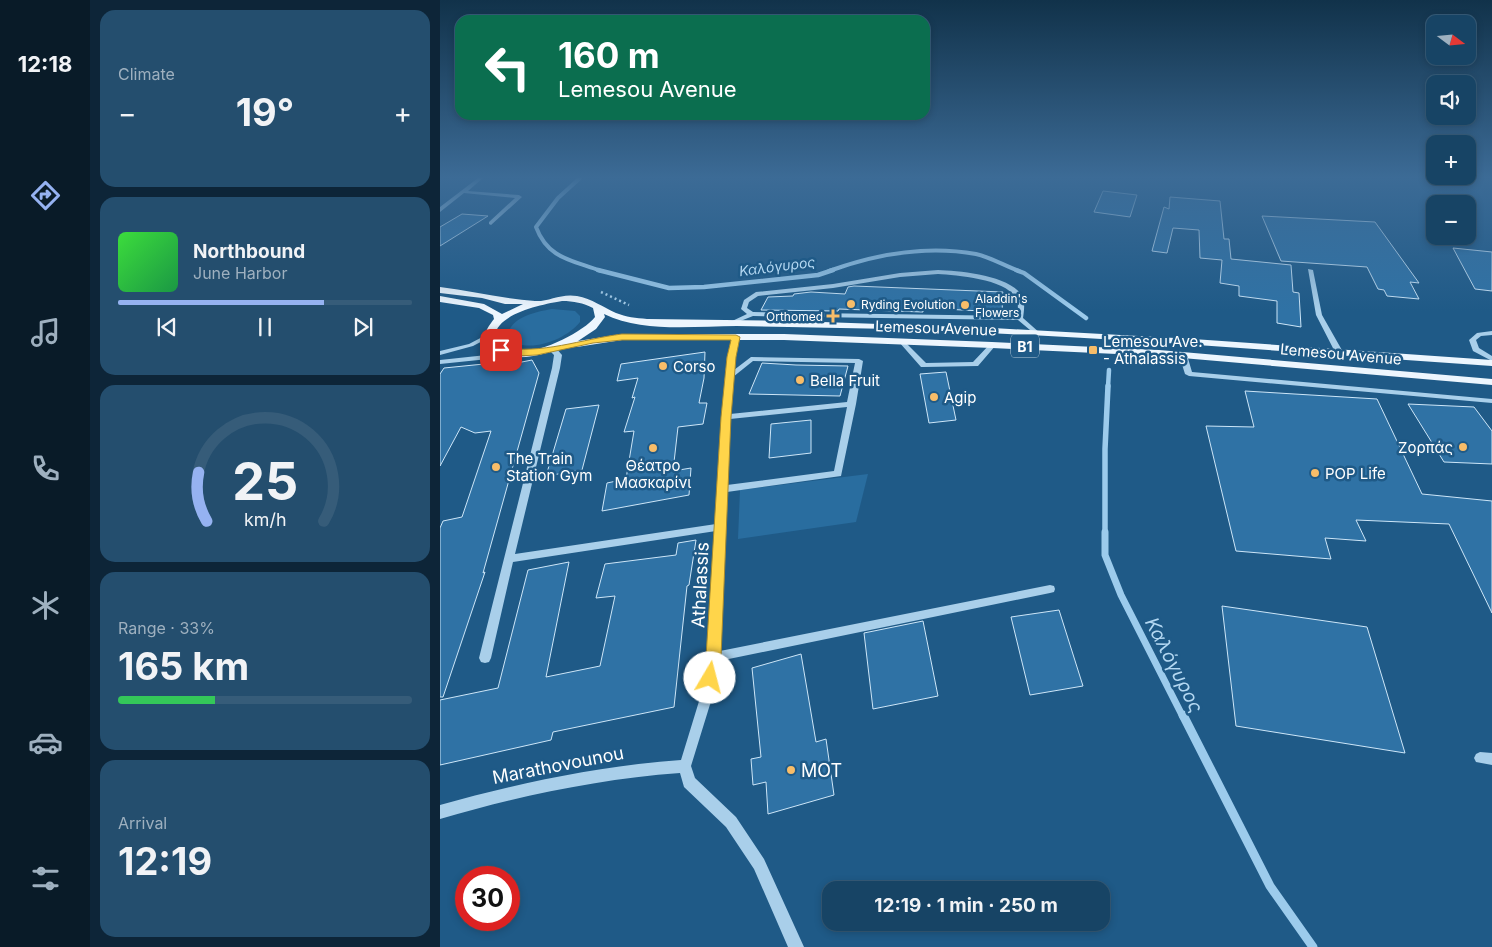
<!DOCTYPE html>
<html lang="en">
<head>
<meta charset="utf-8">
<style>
  :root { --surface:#174465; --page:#244e6e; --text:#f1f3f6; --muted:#9eb0bf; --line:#365c79; --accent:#95b2f1 }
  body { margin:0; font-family:Inter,sans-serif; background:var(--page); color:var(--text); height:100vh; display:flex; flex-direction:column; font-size:19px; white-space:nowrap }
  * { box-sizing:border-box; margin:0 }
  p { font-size:16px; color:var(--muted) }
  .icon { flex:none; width:28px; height:28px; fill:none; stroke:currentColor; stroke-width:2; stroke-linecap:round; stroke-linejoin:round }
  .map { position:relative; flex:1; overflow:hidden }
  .details { display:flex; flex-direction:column; gap:10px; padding:10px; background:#0d2538; width:350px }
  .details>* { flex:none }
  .banner { position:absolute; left:15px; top:15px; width:475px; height:105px; border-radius:15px; box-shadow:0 2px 8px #0003,0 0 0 1px var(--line); background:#0b6e4f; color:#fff; overflow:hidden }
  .needle { width:32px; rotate:106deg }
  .controls { position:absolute; left:986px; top:15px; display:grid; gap:10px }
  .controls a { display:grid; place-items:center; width:50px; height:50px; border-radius:10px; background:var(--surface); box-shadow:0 2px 8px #0003,0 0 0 1px var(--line); font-size:25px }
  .speed { position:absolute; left:15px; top:866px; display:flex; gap:10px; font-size:25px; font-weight:700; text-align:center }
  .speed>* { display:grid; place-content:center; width:65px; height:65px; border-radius:50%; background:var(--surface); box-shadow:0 2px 8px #0003,0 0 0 1px var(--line); line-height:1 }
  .speed .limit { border:8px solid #d22; background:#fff; color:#111 }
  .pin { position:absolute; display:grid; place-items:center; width:42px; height:42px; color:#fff; margin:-21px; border-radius:10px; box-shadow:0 2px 8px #0006 }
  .me { position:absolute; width:55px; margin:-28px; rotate:8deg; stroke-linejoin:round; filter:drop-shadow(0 0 4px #0008) }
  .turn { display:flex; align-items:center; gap:18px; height:105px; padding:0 20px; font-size:22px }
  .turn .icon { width:65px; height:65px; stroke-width:2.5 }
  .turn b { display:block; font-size:35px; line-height:42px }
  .big { font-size:38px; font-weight:700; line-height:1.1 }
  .details .tile { flex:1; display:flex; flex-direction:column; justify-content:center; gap:8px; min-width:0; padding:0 18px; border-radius:15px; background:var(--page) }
  .details .dial { align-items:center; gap:0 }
  .dial svg { height:130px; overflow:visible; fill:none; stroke:var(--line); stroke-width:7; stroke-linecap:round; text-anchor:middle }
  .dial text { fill:var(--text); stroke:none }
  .song { display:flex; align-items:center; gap:15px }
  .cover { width:60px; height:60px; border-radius:8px; background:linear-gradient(135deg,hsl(120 70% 55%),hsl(140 70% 35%)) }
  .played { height:5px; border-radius:2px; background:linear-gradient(90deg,var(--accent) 70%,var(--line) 70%) }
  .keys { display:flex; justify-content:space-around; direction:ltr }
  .heat { display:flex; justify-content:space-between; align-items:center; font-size:28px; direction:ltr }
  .charge { height:8px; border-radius:4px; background:linear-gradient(90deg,#34c759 33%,var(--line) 0) }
  .trip { position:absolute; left:382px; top:881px; width:288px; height:50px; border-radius:15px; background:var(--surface); box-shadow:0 2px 8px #0003,0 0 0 1px var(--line); font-weight:700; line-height:50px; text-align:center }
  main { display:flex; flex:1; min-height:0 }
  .tabs { display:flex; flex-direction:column; width:90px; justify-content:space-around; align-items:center; background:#091b28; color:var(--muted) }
  .tabs .icon { width:35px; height:35px }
  .tabs .on { color:var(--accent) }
  .tabs b { font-size:22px; color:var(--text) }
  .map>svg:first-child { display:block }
  .green { fill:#296d9f }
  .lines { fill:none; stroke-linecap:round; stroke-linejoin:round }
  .stream-far4 { stroke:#9ccbec; stroke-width:4 }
  .stream-far3 { stroke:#9ccbec; stroke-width:4.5 }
  .stream-far2 { stroke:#9ccbec; stroke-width:5.5 }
  .stream-far1 { stroke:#9ccbec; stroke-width:7 }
  .stream { stroke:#9ccbec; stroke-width:9 }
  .building { fill:#2f72a5; stroke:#cde6f8 }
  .path { stroke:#a9cfea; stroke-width:2.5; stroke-dasharray:2 3; stroke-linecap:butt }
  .minor { fill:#a9cfea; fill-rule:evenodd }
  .major { fill:#edf6fe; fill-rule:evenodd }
  .route { fill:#ffd54a; stroke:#a68a30 }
  .poi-dot { fill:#f8bd69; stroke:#1f5a87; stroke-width:2 }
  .labels { text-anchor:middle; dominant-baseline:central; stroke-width:5; stroke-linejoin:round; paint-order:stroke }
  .far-poi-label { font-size:12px; fill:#fff; stroke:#1f5a87; text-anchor:start }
  .far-water-label { font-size:14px; font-style:italic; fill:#b4d8f2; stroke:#1f5a87 }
  .shield { fill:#1f5a87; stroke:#bccedb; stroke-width:1 }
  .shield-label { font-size:14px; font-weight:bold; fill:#fff }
  .street-label { font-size:15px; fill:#fff; stroke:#1f5a87 }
  .poi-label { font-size:15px; fill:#fff; stroke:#1f5a87; text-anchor:start }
  .near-street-label { font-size:18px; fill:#fff; stroke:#1f5a87 }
  .near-poi-label { font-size:18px; fill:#fff; stroke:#1f5a87; text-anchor:start }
  .near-water-label { font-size:19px; font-style:italic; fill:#b4d8f2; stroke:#1f5a87 }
</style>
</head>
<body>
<main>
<nav class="tabs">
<b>12:18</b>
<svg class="icon on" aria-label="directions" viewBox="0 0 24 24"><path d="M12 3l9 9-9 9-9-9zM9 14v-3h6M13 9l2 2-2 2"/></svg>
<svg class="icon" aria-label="music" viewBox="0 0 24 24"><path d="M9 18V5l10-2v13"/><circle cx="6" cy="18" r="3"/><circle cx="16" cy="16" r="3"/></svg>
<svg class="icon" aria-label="phone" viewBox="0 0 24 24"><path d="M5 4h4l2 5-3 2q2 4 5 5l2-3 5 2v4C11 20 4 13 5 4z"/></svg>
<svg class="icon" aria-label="climate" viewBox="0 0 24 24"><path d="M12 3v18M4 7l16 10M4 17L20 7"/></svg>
<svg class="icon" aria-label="car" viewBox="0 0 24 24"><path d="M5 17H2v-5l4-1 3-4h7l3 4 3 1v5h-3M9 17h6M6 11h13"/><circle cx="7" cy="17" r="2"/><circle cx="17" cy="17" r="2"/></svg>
<svg class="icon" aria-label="filters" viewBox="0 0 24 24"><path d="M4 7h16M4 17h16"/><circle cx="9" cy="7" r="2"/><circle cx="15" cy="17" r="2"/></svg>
</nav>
<section class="details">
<div class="tile"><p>Climate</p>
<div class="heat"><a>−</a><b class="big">19°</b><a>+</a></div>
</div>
<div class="tile">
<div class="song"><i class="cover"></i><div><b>Northbound</b><p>June Harbor</p></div></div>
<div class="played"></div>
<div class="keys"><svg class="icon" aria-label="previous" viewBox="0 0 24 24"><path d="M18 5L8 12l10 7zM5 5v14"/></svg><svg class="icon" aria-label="pause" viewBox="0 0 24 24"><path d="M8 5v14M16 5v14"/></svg><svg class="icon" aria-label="next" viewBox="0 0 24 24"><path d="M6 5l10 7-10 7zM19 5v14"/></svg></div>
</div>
<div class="tile dial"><svg viewBox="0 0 100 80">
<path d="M14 69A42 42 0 1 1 86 69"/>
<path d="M14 69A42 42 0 0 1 9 39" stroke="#95b2f1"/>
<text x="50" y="56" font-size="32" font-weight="700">25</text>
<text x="50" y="72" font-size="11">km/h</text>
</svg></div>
<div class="tile"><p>Range · 33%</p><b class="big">165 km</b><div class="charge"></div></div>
<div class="tile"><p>Arrival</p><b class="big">12:19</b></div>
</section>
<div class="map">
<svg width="1052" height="947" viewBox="0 0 1052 947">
  <rect width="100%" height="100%" fill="#1f5a87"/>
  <!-- green -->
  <path class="green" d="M112 309 135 311 140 316V322C126 340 85 356 67 337 70 317 95 312 112 309Z
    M428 474 416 522 298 539 300 490Z"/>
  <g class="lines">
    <!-- stream-far4 -->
    <path class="stream-far4" d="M140 178 118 198 96 227C108 259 132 260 161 271
      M389 271C436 254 486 245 536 254 550 257 565 266 579 271"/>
    <!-- stream-far3 -->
    <path class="stream-far3" d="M158 270 229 288 264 287 378 275 393 270
      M576 270 584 273 646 318
      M668 387 669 370"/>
    <!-- stream-far2 -->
    <path class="stream-far2" d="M665 533V449L668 386"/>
    <!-- stream-far1 -->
    <path class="stream-far1" d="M665 532V555L681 595 743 717"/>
    <!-- stream -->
    <path class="stream" d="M743 715 830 886 873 947"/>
  </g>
  <!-- building -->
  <path class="building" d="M663 191 697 195 690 217 654 212Z
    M730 197 780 201 784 239H789L791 259 851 265 853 292 859 293 861 327 837 323V301L799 296V286L780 283 782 260 760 258 759 230 733 228 727 253 712 251 724 207 729 209Z
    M22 214 48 216 0 246V227Z
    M822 216 935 222 979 283 970 282 979 299 947 296 944 290 938 289 927 267 841 261Z
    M1013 248 1052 252V291L1035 289Z
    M414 286 563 292 562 312 483 308V312L399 309 398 311 321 310 328 297 353 296 354 294 371 292 405 294 408 287Z
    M265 352 264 378 259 403H267L263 424 238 427 233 471 251 468 249 495 162 511 167 483 186 479 194 431 184 432 195 397 192 398 198 378 177 381 181 364Z
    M92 360 99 373 43 573 45 572 3 697H0V528L3 521 22 517 51 431 35 433 21 427 0 466V374L4 368 54 363 51 368Z
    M322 363 356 365 408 366 400 396 309 394Z
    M506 372 516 420 489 423 480 374Z
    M805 391 937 399 982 494 1052 501V613L1009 524 916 520 926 541 885 538 891 559 796 551 766 426 814 427Z
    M968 404 1034 407 1052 431V464L1004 462Z
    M159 405 142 470 106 476 126 409Z
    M371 420V453L329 458 331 424Z
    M256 540 249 585 247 586 234 707 113 732 111 740 0 765V700L58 688 88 570 129 562 106 677 160 666 175 596 156 598 165 564 236 555 238 543Z
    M782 606 927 627 965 753 796 726Z
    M619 610 643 686 590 695 571 617Z
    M483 621 498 696 433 709 424 633Z
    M361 654 376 742 386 739 394 795 328 814 326 782 313 785 311 759 321 757 312 668Z"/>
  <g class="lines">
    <!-- path -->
    <path class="path" d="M161 292 189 305"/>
    <!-- minor -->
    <path class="minor" d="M38 178H43L28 191 79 195 82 197 51 225 49 224V222L75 198 24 193 0 212V207Z
      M868 269 873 270 882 315 903 352 902 354H896L895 352 876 315Z
      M498 270C520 271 573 275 583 298 585 304 584 311 583 318L601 334 600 335H596L578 320 313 316 293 324H289L288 323 307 314 301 309 304 300 316 292 393 284 460 273ZM498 274C516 275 565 279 575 297 579 303 578 310 577 316L313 312 307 308 309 302 318 296 393 288 460 277Z
      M1052 331V335L1041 336 1036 340 1039 348 1052 356V361L1033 351 1029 340 1037 333Z
      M50 333 52 334V336L33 346 0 355V351L29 344Z
      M296 335 299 337 295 357 294 370 311 357 419 359 423 361 416 404 401 476 287 492 280 651 610 585 614 586 615 589 614 592 610 593 279 661 272 698 251 766 255 778 296 817 324 859 364 947H348L314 869 286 827 244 787 240 773C158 779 79 796 0 819V805C79 783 158 766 241 760L260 698 268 657 276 531 73 562 51 658 49 662 45 663 41 662 39 658 112 368 114 355 108 349 109 347H115L122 355 120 368 75 554 276 524 285 377 287 357 293 337ZM313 361 415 363 407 402 290 414 293 377ZM407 407 394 471 287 485 290 419Z
      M461 339 463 340 486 363 533 362 550 344H554L556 345 538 366 484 367H481L459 342V340Z
      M74 352H77V356L0 364V360Z
      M740 353H746L747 355 752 372 1052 399V403L749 376 745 374 739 355Z
      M1040 752 1052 753V765L1036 762 1034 758 1036 754Z"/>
    <!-- major -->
    <path class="major" d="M0 287C32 291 64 299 95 301 108 302 121 293 137 296 152 299 163 307 176 313 186 317 196 318 207 319L354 321 553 328 753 339 1052 360V366C853 352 653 336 453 329 401 328 349 327 297 326 254 326 203 333 164 314L165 317 156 329 138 341 182 334H344L552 342 719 350 1052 379V385L719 356 552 348 344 340H182L137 347 132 344C111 354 63 368 48 344 42 334 48 327 54 319L53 315 39 308 0 302V296L44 304 62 314 83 304H65L42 298 0 293ZM122 301C134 301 143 303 153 308L155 317C141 335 79 365 59 346 56 343 55 339 55 336 57 313 104 304 122 301Z"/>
  </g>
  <!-- sky -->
  <linearGradient id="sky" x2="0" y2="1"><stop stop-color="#11324a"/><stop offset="0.57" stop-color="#3c6b96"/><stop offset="1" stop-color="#3c6b96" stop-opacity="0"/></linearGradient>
  <rect width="1052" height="311" fill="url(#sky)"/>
  <!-- route -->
  <path class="route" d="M182 334 296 335 300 337 296 357 291 417 281 657 276 683 270 685 265 683 263 678 266 657 281 417 287 357 291 340H182L153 343 97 355 77 356 56 350 61 347C101 355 142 339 182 334Z"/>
  <!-- markers -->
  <g class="poi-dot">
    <circle cx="411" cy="304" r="5"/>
    <circle cx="525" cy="305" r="5"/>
    <path d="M390.5 308.5h5v5h5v5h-5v5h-5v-5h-5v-5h5z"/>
    <rect x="648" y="345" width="10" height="10" rx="2.5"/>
    <circle cx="223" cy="366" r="5"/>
    <circle cx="360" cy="380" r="5"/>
    <circle cx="494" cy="397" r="5"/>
    <circle cx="1023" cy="447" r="5"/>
    <circle cx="213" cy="448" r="5"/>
    <circle cx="56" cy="467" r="5"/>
    <circle cx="875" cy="473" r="5"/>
    <circle cx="351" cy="770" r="5"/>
  </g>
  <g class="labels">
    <!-- far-poi labels -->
    <g class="far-poi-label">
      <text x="535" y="298">Aladdin's<tspan x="535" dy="14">Flowers</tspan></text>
      <text x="421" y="304">Ryding Evolution</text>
      <text x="383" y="316" text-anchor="end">Orthomed</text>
    </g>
    <!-- far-water labels -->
    <g class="far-water-label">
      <text transform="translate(337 266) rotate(-7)">Καλόγυρος</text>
    </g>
    <!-- shield labels -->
    <rect class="shield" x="571" y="334.5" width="28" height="23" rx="4"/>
    <g class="shield-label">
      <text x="585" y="346">B1</text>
    </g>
    <!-- street labels -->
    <g class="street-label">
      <text transform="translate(496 328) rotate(2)">Lemesou Avenue</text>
      <text transform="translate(901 354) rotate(5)">Lemesou Avenue</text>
    </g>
    <!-- poi labels -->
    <g class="poi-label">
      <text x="663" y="341">Lemesou Ave.<tspan x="663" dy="17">- Athalassis</tspan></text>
      <text x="233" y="366">Corso</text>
      <text x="370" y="380">Bella Fruit</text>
      <text x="504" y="397">Agip</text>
      <text x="1013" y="447" text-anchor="end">Ζορπάς</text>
      <text x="66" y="458">The Train<tspan x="66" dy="17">Station Gym</tspan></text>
      <text x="213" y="465" text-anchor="middle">Θέατρο<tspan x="213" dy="17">Μασκαρίνι</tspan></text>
      <text x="885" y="473">POP Life</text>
    </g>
    <!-- near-street labels -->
    <g class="near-street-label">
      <text transform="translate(260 585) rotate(-87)">Athalassis</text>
      <text transform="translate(118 765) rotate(-11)">Marathovounou</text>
    </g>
    <!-- near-poi labels -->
    <g class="near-poi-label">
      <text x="361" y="770">MOT</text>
    </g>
    <!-- near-water labels -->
    <g class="near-water-label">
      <text transform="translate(734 665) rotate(63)">Καλόγυρος</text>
    </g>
  </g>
</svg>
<div class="controls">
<a><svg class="needle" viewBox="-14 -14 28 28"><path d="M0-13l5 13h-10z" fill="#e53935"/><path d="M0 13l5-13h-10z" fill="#9eb0bf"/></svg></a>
<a><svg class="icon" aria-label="sound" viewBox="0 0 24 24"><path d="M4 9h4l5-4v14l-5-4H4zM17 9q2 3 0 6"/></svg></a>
<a>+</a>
<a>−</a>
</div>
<div class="speed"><div class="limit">30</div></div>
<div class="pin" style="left:61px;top:350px;background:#d93025"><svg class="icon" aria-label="arrive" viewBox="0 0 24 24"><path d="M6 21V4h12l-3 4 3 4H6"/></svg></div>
<svg class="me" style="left:270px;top:678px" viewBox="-20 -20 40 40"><circle r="19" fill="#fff"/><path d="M0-13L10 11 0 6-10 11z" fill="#ffd54a"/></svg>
<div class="trip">12:19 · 1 min · 250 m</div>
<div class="banner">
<div class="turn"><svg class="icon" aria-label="left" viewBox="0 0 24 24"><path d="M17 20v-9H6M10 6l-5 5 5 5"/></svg><div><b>160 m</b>Lemesou Avenue</div></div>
</div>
</div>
</main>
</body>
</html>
